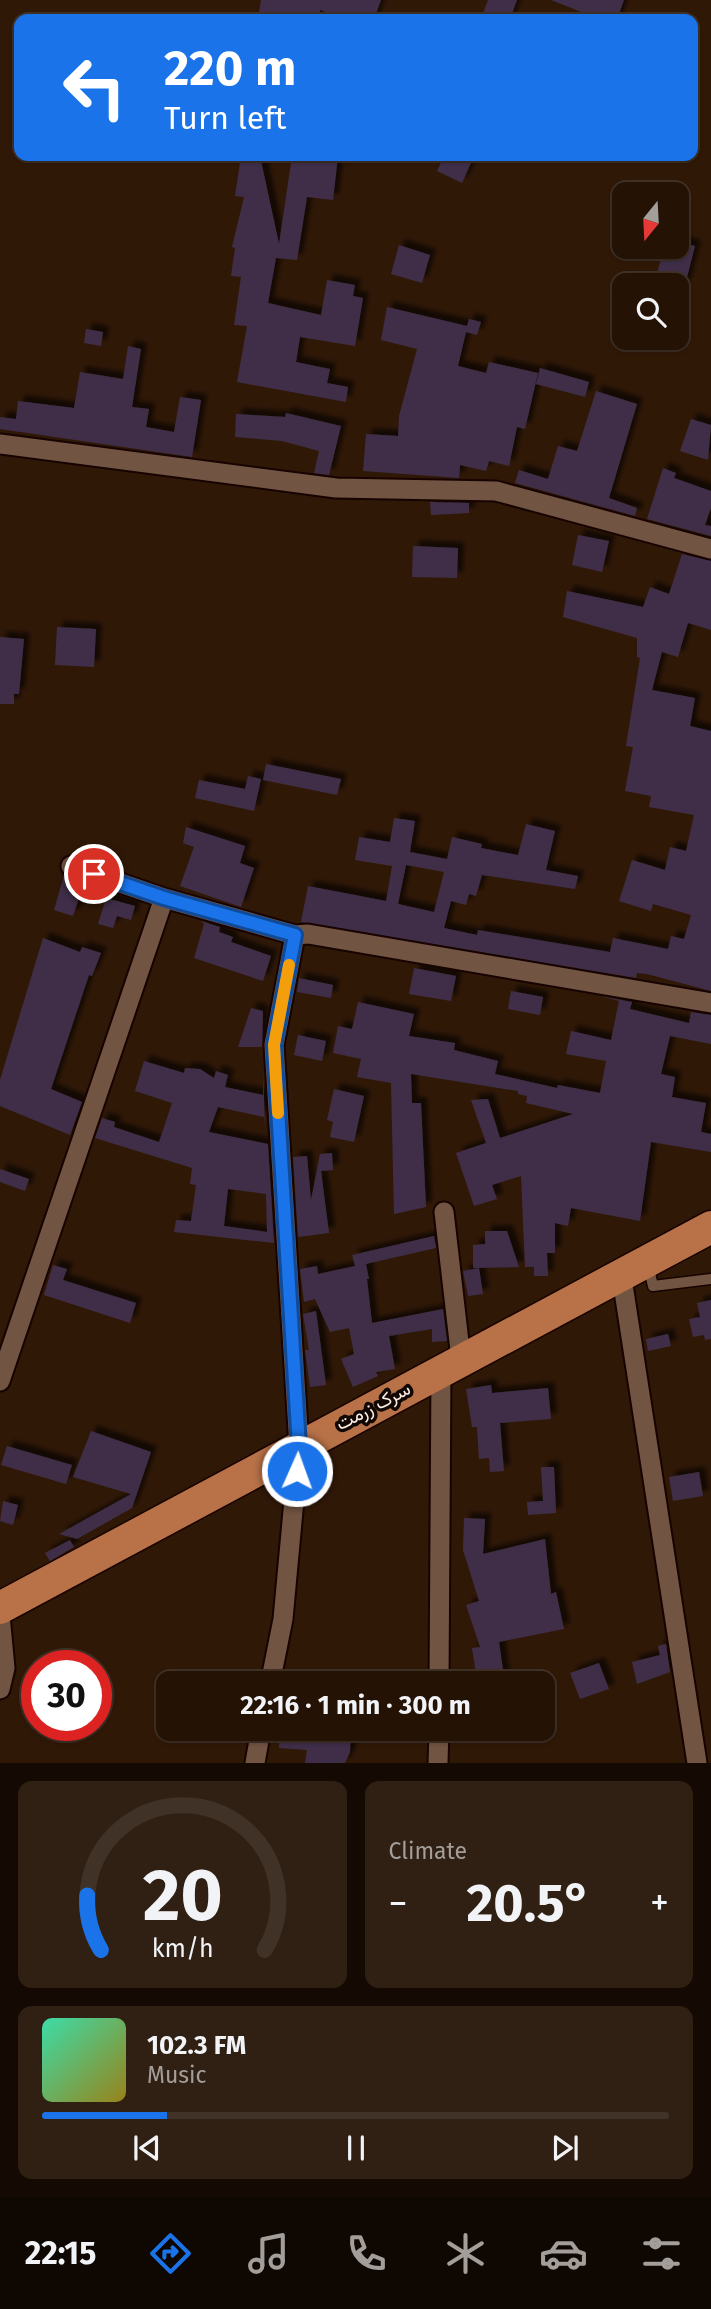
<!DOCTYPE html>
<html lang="en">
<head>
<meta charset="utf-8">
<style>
  :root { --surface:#241205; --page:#302013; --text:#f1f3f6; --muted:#a39e9a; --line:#413227; --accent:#1a73e8 }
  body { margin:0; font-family:"Fira Sans",Vazirmatn,sans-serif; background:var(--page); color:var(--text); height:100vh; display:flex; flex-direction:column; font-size:26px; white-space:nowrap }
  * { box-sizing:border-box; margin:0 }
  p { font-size:23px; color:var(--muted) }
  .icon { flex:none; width:38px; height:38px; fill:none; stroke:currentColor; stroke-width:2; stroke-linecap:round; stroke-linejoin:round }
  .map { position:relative; height:1763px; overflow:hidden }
  .sheet { display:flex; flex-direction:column; gap:18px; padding:18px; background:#140a03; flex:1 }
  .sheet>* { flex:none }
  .banner { position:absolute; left:14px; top:14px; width:684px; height:147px; border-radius:14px; box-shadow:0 2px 5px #0004,0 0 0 2px var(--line); background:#1a73e8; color:#fff; overflow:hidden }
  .needle { width:46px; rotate:198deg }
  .controls { position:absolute; left:612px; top:182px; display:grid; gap:14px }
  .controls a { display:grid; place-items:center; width:77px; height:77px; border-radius:14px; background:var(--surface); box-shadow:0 2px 5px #0004,0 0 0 2px var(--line); font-size:35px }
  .speed { position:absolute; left:21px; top:1650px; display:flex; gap:14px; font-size:35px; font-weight:700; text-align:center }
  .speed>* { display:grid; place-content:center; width:91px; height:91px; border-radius:50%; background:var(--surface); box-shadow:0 2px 5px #0004,0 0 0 2px var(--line); line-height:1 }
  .speed .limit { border:10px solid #d22; background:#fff; color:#111 }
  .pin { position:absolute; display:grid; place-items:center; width:60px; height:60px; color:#fff; margin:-30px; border:4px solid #fff; border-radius:50%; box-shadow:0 2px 7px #0007 }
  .me { position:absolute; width:77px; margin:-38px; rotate:2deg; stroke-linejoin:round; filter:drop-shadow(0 0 5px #0008) }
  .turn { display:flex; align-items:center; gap:24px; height:147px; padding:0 35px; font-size:32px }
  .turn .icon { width:91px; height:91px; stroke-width:2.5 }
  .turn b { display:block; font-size:49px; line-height:60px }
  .big { font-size:52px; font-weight:700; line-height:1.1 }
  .sheet .card { flex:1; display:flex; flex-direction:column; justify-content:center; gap:10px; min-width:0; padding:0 24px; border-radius:14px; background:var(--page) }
  .sheet .dial { align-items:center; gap:0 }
  .dial svg { height:182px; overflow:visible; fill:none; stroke:var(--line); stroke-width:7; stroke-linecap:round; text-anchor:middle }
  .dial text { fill:var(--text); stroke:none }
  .song { display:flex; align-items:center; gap:21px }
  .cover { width:84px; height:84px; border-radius:10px; background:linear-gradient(135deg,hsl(160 70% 55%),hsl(50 70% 35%)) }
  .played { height:7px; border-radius:4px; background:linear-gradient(90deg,var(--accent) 20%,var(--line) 20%) }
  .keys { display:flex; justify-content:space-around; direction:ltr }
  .heat { display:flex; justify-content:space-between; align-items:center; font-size:38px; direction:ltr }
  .sheet .tiles { flex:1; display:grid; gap:18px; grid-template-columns:1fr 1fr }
  .card:last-child { grid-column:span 2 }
  .trip { position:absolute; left:156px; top:1671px; width:399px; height:70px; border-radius:14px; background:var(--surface); box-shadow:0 2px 5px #0004,0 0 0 2px var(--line); font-weight:700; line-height:70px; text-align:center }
  .tabs { display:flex; height:112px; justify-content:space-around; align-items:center; background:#0e0702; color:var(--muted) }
  .tabs .icon { width:49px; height:49px }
  .tabs .on { color:var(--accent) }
  .tabs b { font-size:32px; color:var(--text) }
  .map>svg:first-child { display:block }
  .building { fill:#3f2f48; fill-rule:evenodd; filter:url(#shadow) }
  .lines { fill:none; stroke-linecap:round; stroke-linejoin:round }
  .service-casing { stroke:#170300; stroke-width:13 }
  .minor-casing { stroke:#170300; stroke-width:23 }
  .trunk-casing { stroke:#170300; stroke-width:35 }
  .service { stroke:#715442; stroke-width:10 }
  .minor { stroke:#715442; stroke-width:19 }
  .trunk { stroke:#b97248; stroke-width:32 }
  .route-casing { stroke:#114b97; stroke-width:18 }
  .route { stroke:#1a73e8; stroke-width:12 }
  .slow { stroke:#f59e0b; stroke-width:12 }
  .labels { text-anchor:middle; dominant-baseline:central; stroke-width:7; stroke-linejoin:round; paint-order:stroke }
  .street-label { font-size:19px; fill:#feece2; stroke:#100602 }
</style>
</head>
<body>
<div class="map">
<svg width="711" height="1763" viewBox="0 0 711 1763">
  <defs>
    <filter id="shadow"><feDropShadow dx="6" dy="-6" stdDeviation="2" flood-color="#0009"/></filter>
  </defs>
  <rect width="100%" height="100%" fill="#301807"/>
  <!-- building -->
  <path class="building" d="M261 0H381L374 19H347L320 10 319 19 285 16 284 19H258Z
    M488 0H517L510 19H481Z
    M551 0H624L617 19H599Z
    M241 156H260L279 244 292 156H338L333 200 307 197 297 260 276 258 268 303 321 315 327 280 355 285 353 296 363 298 355 346 300 337 296 362 330 369 327 383 348 387 346 402 237 382 247 326 234 325 241 277 231 276 235 248 232 247 244 197 235 196Z
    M444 156H474L462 183 437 171Z
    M677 241 695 246 685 285H654L664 247H677Z
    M399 245 430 255 422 283 391 274Z
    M387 307 467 326 469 319 481 322 477 335 466 332 458 366 486 373 489 362 538 373 525 429 517 427 509 466 489 461 486 471 460 465 459 478 363 471 366 434 398 436 399 416 417 349 381 340Z
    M86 329 103 332 101 346 84 343Z
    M128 346 141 349 132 407 149 409 146 427 174 432 180 397 201 400 192 457 0 429V417L16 419 18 401 74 408 80 372 123 379Z
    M540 368 589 382 585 397 536 384Z
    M596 391 637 404 609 498 637 508 635 516 515 483 519 470 548 479 558 446 577 451Z
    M286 413 341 426 329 475 314 473 319 451 282 441 235 437 236 414 285 417Z
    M691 419 711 425 708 460 680 451Z
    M663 468 676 473 674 478 711 491V508L705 525 711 526V536L647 519Z
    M430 502 469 503V513L431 515Z
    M578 535 609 541 602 572 572 565Z
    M413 546 458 548 457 578 412 577Z
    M682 554 711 561V630L688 623 678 657 662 652 652 690 695 698 690 726 711 731V991L647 974 637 973 636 978 301 922 308 886 386 901 392 866 355 860 359 837 390 842 394 818 415 821 410 852 447 859 452 837 482 844 481 848 518 855 526 824 555 831 546 870 578 876 575 889 482 875 476 896 469 894 466 905 451 901 444 928 477 935 478 930 610 952 613 938 668 949 671 936 684 939 691 915 653 904 651 911 619 901 632 860 665 870 670 847 686 851 694 815 649 807 651 796 625 791 633 747 626 746 640 658 637 657V638L563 617 567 591 643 607 650 587 669 594ZM406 865 444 872 434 912 398 904Z
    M57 627 96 629 94 667 55 665Z
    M0 637 24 639 19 694H14V704H0Z
    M266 764 341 779 337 795 263 780Z
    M248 776 261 779 254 811 195 798 199 780 245 789Z
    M186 827 245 846 240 863 254 868 241 907 180 886 194 847 183 843Z
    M64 875 84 883 73 916 54 910Z
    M106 898 135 906 131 920 117 916 113 928 98 924Z
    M201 921 220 927 219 932 233 937 231 942 271 956 263 981 194 958 204 924Z
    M43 938 80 952 82 947 101 953 92 976 89 975 51 1089 82 1102 70 1135 0 1106V1080Z
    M414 968 456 976 451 1001 409 994Z
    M299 978 333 985 331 998 297 992Z
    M511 991 543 997 540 1015 508 1009Z
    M600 996 632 1002 630 1009 689 1023 691 1012 711 1015V1044L670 1036 661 1074 675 1077 672 1097 706 1103 701 1132 711 1134V1152L651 1142 640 1221 571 1208 568 1226 555 1223V1253H547L548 1276H534V1267H525L521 1176 492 1185 497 1199 474 1206 456 1153 486 1143 471 1100 488 1099 500 1138 573 1114 526 1103 527 1096 518 1094V1091L411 1074 412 1103H421L426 1207 394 1214 391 1083 357 1077 361 1059 333 1053 338 1026 352 1029 358 1002 414 1014 409 1036 455 1043 454 1050 498 1061 495 1074 557 1088 558 1085 600 1093 606 1061 566 1054 571 1031 611 1040 619 1001Z
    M251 1008 263 1011 262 1047H238Z
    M298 1035 326 1041 322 1061 294 1055Z
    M144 1061 184 1073 185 1068 200 1069 214 1078 216 1071 228 1075 225 1087 263 1095V1072L265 1128 264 1117 218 1107 209 1132 268 1144 274 1243 174 1232 176 1220 191 1221 196 1185 190 1184 192 1168 95 1138 102 1118 115 1122 114 1127 159 1142 172 1103 135 1091ZM228 1189 266 1194 267 1232 224 1226Z
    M334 1089 364 1096 354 1142 330 1137 333 1122 327 1120Z
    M332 1153 333 1170 321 1171 329 1233 298 1237 293 1157 307 1156 311 1200 320 1154Z
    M0 1169 29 1179 25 1191 0 1182Z
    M485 1231H507L519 1267 473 1268V1245L485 1244Z
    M434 1236 436 1248 366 1264 369 1279H367L372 1323 443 1309 447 1341 432 1342V1329L389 1336 395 1369 376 1372 378 1376 353 1387 341 1359 354 1354 349 1328 330 1332 315 1299 304 1302 300 1269 317 1266 318 1274 355 1266 352 1255Z
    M53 1265 67 1269 63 1280 136 1303 130 1323 44 1295Z
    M479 1268 483 1294 468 1296 463 1271Z
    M711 1300V1339L705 1340 704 1335 693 1337 689 1319 700 1317 697 1303Z
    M316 1311 326 1385 310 1387 305 1350H309L303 1314Z
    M668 1334 671 1346 648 1351 646 1339Z
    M491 1385 492 1393 548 1388 551 1419 500 1423 504 1471 490 1472 489 1458 479 1459 477 1427H472L466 1389Z
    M91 1431 151 1452 132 1508 77 1539 59 1534 131 1494 73 1477Z
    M7 1446 72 1465 66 1484 1 1465Z
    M541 1467H554L556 1513 528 1515 527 1502 543 1501Z
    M699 1472 703 1496 673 1501 669 1477Z
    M3 1501 18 1505 13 1525 0 1521Z
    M464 1518 485 1519 483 1554 545 1539 551 1594 556 1592 564 1629 499 1642 505 1684H488L486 1673 476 1674 472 1648 480 1647 466 1605 479 1601 463 1550Z
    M70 1540 74 1547 50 1561 45 1553Z
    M666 1644 670 1672 637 1684 632 1662 660 1655 658 1646Z
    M599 1663 609 1689 580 1699 570 1673Z
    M280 1729H351L350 1752 345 1763H305L307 1750 279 1748Z"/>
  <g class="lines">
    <!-- service casing -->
    <g class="service-casing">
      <path id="service" d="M648 1265 653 1286 711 1279"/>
    </g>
    <!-- minor casing -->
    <g class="minor-casing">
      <path id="minor" d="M0 444 336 488 496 491 711 549
        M71 866 164 898 295 935 308 934 711 1003
        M444 1212 461 1359
        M621 1272 697 1763
        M0 1381 164 898
        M0 1615 5 1668 0 1689
        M270 1684 283 1619 299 1446 274 1045 295 935
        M439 1684 441 1370
        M255 1763 261 1729
        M438 1763 439 1729"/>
    </g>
    <!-- trunk casing -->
    <g class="trunk-casing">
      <path id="trunk" d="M0 1608 711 1227"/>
    </g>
    <!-- service -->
    <use href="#service" class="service"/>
    <!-- minor -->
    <use href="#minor" class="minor"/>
    <!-- trunk -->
    <use href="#trunk" class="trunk"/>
  </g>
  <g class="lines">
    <!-- route casing -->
    <g class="route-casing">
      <path id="route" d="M94 874 164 898 295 935 274 1045 299 1446 297 1471"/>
    </g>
    <!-- route -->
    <use href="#route" class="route"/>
    <!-- slow -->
    <path class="slow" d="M278 1113 274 1045 289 965"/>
  </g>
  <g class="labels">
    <!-- street labels -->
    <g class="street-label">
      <text transform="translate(373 1406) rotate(-28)">سرک زرمت</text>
    </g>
  </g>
</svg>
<div class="controls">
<a><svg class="needle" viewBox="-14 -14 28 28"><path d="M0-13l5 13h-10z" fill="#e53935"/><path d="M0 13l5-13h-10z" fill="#a39e9a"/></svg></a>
<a><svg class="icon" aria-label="search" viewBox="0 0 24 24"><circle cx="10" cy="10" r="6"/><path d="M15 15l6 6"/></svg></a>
</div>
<div class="speed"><div class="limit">30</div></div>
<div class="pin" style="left:94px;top:874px;background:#d93025"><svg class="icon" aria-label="arrive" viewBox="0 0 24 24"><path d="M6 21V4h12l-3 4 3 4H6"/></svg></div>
<svg class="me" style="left:297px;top:1471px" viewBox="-20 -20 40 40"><circle r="17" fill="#1a73e8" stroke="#fff" stroke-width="3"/><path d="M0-11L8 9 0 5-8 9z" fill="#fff"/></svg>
<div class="trip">22:16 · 1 min · 300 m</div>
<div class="banner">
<div class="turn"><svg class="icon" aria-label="left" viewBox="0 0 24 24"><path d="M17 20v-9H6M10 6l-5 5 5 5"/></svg><div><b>220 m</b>Turn left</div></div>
</div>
</div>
<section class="sheet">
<div class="tiles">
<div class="card dial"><svg viewBox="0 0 100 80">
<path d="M14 69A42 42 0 1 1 86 69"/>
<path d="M14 69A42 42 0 0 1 8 45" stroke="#1a73e8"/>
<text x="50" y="56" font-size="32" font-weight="700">20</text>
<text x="50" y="72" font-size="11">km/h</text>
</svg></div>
<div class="card"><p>Climate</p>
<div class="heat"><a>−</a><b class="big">20.5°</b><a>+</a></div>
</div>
<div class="card">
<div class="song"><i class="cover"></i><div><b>102.3 FM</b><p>Music</p></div></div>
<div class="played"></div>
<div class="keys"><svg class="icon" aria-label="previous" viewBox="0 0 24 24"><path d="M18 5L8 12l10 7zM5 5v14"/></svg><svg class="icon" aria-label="pause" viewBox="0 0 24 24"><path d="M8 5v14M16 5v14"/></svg><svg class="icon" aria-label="next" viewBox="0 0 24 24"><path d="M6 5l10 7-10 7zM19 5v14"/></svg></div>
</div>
</div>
</section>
<nav class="tabs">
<b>22:15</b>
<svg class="icon on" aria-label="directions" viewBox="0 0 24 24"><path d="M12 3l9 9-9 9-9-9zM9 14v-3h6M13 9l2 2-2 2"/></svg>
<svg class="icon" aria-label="music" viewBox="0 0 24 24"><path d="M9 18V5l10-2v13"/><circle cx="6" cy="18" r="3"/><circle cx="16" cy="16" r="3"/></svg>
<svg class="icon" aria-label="phone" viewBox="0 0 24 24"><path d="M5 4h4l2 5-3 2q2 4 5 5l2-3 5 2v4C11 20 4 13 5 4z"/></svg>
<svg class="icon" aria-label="climate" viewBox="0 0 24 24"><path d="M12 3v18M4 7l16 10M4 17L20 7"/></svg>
<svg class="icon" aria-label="car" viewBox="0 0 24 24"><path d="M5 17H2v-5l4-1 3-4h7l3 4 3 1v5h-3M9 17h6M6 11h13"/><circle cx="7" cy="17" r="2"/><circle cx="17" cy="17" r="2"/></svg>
<svg class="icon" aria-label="filters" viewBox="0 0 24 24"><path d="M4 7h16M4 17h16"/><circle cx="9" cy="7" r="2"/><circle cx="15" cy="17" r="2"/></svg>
</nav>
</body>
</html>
